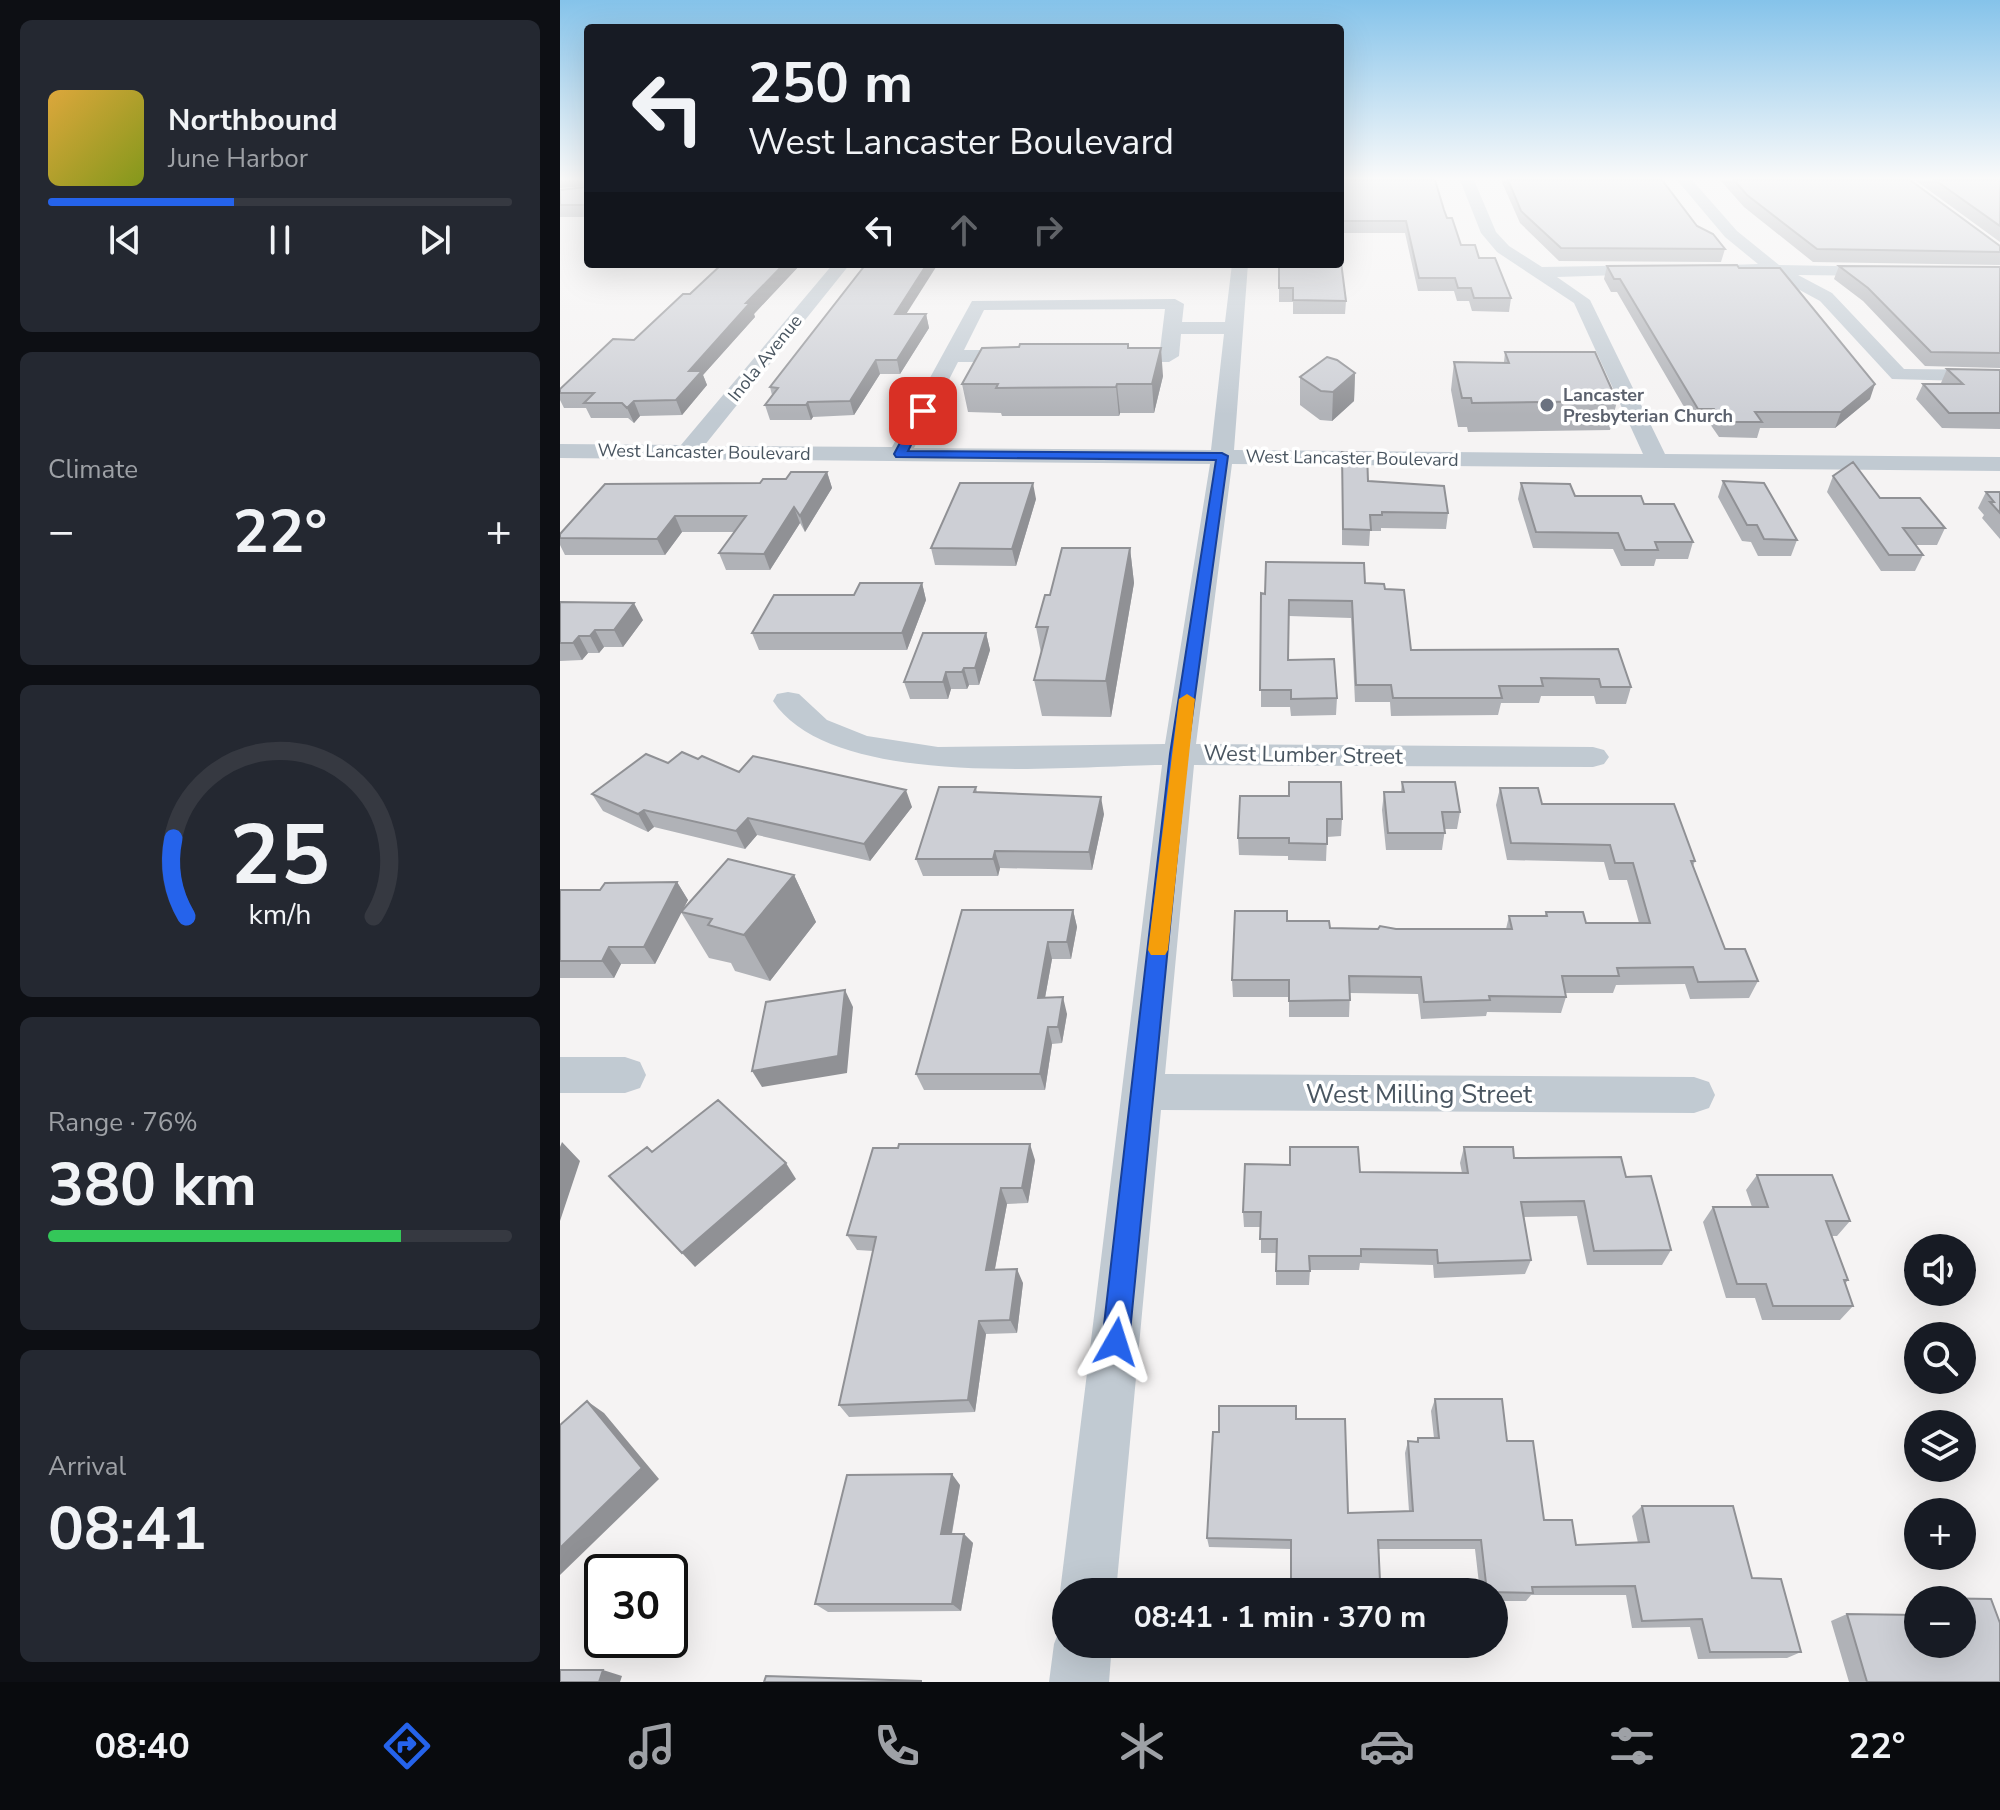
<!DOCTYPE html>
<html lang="en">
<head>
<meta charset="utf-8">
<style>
  :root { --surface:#171b24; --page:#242831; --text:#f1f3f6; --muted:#9ea1a6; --line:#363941; --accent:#2563eb }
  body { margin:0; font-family:"Nunito Sans",sans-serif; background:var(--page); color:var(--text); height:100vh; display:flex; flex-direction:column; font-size:30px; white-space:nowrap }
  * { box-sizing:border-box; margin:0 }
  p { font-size:26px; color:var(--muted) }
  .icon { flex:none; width:44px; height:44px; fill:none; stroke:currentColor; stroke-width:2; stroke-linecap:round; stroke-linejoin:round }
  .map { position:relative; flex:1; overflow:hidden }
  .panel { display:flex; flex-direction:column; gap:20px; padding:20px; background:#0d0f14; width:560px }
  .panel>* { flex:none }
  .hud { position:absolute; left:24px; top:24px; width:760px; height:244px; border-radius:8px; box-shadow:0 8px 32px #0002; background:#171b24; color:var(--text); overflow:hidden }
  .fabs { position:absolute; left:1344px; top:1234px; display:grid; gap:16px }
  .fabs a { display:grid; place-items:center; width:72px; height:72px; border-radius:50%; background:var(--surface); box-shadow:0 8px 32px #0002; font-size:40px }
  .speed { position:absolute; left:24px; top:1554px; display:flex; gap:16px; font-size:40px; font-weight:700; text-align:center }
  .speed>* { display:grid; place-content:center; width:104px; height:104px; border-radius:50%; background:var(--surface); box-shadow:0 8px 32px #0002; line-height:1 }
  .speed .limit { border:4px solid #111; border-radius:12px; background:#fff; color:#111 }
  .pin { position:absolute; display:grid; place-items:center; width:68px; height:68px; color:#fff; margin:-34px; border-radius:16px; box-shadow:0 4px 12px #0006 }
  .me { position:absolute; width:88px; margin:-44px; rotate:6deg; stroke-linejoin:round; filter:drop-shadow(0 0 6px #0008) }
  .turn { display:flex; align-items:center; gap:28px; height:168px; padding:0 32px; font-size:36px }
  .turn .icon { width:104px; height:104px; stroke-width:2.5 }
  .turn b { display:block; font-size:56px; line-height:68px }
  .lanes { display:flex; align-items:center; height:76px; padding:0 32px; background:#0003; justify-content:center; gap:40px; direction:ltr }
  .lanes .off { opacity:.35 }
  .big { font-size:60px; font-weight:700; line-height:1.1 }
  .panel .widget { flex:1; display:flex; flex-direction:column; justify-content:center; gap:12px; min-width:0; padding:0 28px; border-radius:12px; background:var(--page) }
  .panel .dial { align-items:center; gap:0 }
  .dial svg { height:208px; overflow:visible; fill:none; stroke:var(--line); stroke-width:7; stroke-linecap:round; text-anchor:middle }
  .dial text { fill:var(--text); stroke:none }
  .song { display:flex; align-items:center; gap:24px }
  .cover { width:96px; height:96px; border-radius:12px; background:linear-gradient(135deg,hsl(40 70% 55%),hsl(70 70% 35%)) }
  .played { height:8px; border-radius:4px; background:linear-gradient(90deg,var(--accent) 40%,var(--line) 40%) }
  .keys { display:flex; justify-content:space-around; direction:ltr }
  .heat { display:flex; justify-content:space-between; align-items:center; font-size:44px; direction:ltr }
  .charge { height:12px; border-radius:6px; background:linear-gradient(90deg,#34c759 76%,var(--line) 0) }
  .trip { position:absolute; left:492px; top:1578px; width:456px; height:80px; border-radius:40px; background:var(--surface); box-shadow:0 8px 32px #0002; font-weight:700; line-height:80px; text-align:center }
  .tabs { display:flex; height:128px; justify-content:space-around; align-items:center; background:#090b0e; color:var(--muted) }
  .tabs .icon { width:56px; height:56px }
  .tabs .active { color:var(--accent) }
  .tabs b { font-size:36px; color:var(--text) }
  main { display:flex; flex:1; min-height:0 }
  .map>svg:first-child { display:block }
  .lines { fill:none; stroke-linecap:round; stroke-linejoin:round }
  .minor { fill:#c1cad2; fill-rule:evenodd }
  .wall { fill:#b0b2b7 }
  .shaded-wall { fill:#909195 }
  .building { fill:#cdcfd5; stroke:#909195; stroke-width:2 }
  .route { fill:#2563eb; stroke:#184099; stroke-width:2 }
  .slow { fill:#f59e0b }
  .worship-dot { fill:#6b7280; stroke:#fff; stroke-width:3 }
  .labels { text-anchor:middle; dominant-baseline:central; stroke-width:7; stroke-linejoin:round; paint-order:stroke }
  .far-street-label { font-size:18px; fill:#4a5661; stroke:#fff }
  .far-worship-label { font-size:18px; font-weight:bold; fill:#5b616d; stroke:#fff; text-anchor:start }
  .street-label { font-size:22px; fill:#4a5661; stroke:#fff }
  .near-street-label { font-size:26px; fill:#4a5661; stroke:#fff }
</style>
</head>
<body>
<main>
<section class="panel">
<div class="widget">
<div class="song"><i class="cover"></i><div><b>Northbound</b><p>June Harbor</p></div></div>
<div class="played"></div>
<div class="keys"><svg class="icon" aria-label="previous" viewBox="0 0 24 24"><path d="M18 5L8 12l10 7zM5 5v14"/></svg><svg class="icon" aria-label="pause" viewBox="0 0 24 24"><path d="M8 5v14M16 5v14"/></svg><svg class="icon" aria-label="next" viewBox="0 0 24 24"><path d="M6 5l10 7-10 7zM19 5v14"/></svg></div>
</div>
<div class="widget"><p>Climate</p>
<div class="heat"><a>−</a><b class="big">22°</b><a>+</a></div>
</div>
<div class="widget dial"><svg viewBox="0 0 100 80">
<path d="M14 69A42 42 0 1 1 86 69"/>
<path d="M14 69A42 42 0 0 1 9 39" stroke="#2563eb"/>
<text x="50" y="56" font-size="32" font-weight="700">25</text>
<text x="50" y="72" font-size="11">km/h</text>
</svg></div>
<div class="widget"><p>Range · 76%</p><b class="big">380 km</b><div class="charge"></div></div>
<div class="widget"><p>Arrival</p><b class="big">08:41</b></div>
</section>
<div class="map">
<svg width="1440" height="1682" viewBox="0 0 1440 1682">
  <rect width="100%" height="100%" fill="#f5f3f3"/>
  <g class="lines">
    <!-- minor -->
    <path class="minor" d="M900 180H914L936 232 949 246 982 267 1096 265 1098 269 1096 273 1090 274 997 277 1030 300 1105 454 1440 457V471L672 464 636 744 1033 747 1044 750 1049 757 1044 764 1033 767 634 765 605 1074 1134 1077 1149 1082 1155 1095 1149 1108 1134 1113 601 1110 556 1592H506V1607L500 1592 602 765C505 766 272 791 213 701L217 694 228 692 239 694 267 720 307 736 378 747 605 744 650 464 0 458V444L121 445 273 264H290L144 446 332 447 412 301 615 299 624 304 622 322H665L672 264H688L674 450 1083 454 1014 303 937 252 921 233ZM605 309 600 350H404L424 310ZM621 334H664L651 450 354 448 398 362H609L619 356Z
      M1117 180H1132L1177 231 1219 265 1328 267 1330 271 1328 275 1322 276 1238 275 1272 293 1344 369 1440 370V382L1332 379 1260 301 1212 275 1168 273 1166 269 1168 265 1198 264 1165 237Z
      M0 1057H65L80 1062 86 1075 80 1088 65 1093H0Z
      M506 1622V1644H552L549 1682H489L494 1644 502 1623Z"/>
  </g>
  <!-- wall -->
  <path class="wall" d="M0 180H28V217H0V190L25 187 26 186Z
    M780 180 884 210 901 245 919 258 951 298 949 312 912 311 909 301H897L894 291H858L845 233H780Z
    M941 180H1102L1137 226 1165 249 1161 262 999 261 960 223Z
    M1160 180H1350L1440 246V265L1253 262 1184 207Z
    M1355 180H1440V242Z
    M162 264H241L194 314 195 317 143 375 147 385 122 415 80 416 74 423 68 418H31L26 408H4L0 400V389L74 340 130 294Z
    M719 264 786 301 785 314H733V302H719Z
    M1047 266 1310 399 1275 428H1200L1197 438 1159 437 1150 424H1134L1057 292H1051L1044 279Z
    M1279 266 1440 267V368L1365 366 1303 301 1274 279Z
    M347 314H366L369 328 340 374H320L294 415 253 417 251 420H210L205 405 212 395 210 387Z
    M568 344V348L603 376 594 413H560L559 416H442L441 413 408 412 402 384 459 347Z
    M945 352 1057 401 1050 430 908 432 907 427H898L891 390 894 362H944Z
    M1387 369 1440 370V429L1382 428 1356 399 1363 384H1382L1381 383Z
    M795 373 794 401 772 421 760 420 740 405V377Z
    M782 452 808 481 888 513 886 529 821 528V531H810L809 546 782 545Z
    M267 472 272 488 245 532 240 523 210 570H166L159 553 175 532H122L105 555H5L0 545V534L200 483Z
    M1273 476 1385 528 1377 545H1355L1363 555 1355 571H1321L1267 492Z
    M1163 481 1237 540 1231 556H1198L1191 542 1182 541 1158 497Z
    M961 483 1015 496 1084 504 1133 542 1128 559H1096L1094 566H1061L1053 549 973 548 958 499Z
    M1426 492H1440V539L1422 518 1424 515 1418 508Z
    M476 499 456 566 375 565 371 548Z
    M570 548 574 583 551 717 482 716 474 680 481 653 476 627 490 595Z
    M362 583 366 600 347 650H199L192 633 294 595Z
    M805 583 825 589 851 650 1058 649 1071 687 1066 704H1036L1034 696H981L979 703H941L938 715 831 716 830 702H795L791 618 729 616 728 660 777 698 776 715 731 716 730 707H701V593Z
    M0 602 83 620 63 647H44L39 653H28L22 660 0 661Z
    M426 633 430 650 419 685H409L407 689H391L388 699H350L344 682Z
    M138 759 179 772 352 807 310 861 197 835 185 849 94 827 88 832 43 811 32 794 108 763Z
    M842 782 900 812 897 829H885L882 850H826L822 810 824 792H841Z
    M416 787 417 792 544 814 532 870 440 868 438 876H363L356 859Z
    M940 788 1135 861 1133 866 1165 949 1198 981 1189 998 1130 999 1125 984 1056 985 1053 993H1006V997L1001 1013 927 1012 926 1016 861 1019 858 994 790 993 789 1017H729V997H673L672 980 727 921 770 928 946 929 949 916H985L986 912 1026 923H1079L1067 880H1049L1044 862 947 860 936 805Z
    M729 796 782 819 781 836 767 837 766 861 728 860V856L679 855 678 838Z
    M234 875 256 922 210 981 175 971 171 963 149 958 121 912 95 964H61L54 978H0V890H40L117 882 128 900 122 910Z
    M513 910 517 927 511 959H492L485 998 507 1014 502 1043 492 1044 485 1090H364L356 1074Z
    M904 1147 954 1158 1066 1177 1111 1250 1102 1265H1027L1017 1216 964 1217 971 1260 965 1274 874 1278 873 1265 800 1263 799 1270H750L749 1285H716V1253H701V1227H684L683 1212 800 1172 902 1173 900 1163Z
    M475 1160 468 1203 447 1204 435 1269 463 1283 457 1333 426 1334 415 1412 289 1417 279 1405 313 1251 297 1250 287 1235Z
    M1197 1175 1290 1221 1277 1236H1271L1288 1280 1285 1284 1293 1306 1280 1320H1202L1195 1298H1166L1143 1222 1153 1207H1192L1186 1190Z
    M875 1399 947 1441 984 1520 1016 1545 1078 1543 1072 1516 1082 1506 1192 1578 1241 1652 1227 1658 1138 1659 1130 1627 1072 1628 1066 1595H971L966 1601H934V1592H920L915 1549H819L820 1581 818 1589 731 1588V1549L649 1547 647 1538 659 1432 736 1419 788 1513 849 1511 845 1453 848 1441 856 1442 858 1438H874L871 1411Z
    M400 1485 392 1534H404L413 1543 401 1611 268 1612 255 1604Z
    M1368 1598 1431 1599 1440 1623V1682H1289L1271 1621 1287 1614 1353 1615 1350 1606 1358 1603V1644H1402V1600H1365Z"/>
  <!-- shaded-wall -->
  <path class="shaded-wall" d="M0 180H25L28 186 0 188Z
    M224 264H241L194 314 195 317 143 375 147 385 122 415 116 400 129 371 186 303Z
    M367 264H378L338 327 335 314Z
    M366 314 369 328 340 374 337 360Z
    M601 348 603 376 594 413 592 384Z
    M316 360 320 374 294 415 290 401Z
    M795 373 794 401 772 421 773 392Z
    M557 384 560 413 559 416 556 387Z
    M1315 384 1310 399 1275 428 1281 412Z
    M74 401 80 416 74 423 67 408Z
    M248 402 253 417 251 420 246 405Z
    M267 472 272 488 245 532 240 516Z
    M473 483 476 499 456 566 452 549Z
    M234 507 240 523 210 570 204 554Z
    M115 516 122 532 105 555 97 539Z
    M570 548 574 583 551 717 546 681Z
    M362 583 366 600 347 650 342 633Z
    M74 603 83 620 63 647 54 630Z
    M35 630 44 647 39 653 30 636Z
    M426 633 430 650 419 685 415 668Z
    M19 636 28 653 22 660 13 643Z
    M404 668 409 685 407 689 402 672Z
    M386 672 391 689 388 699 383 682Z
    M346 790 352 807 310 861 304 844Z
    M541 797 544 814 532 870 529 852Z
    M84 810 94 827 88 832 78 814Z
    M188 818 197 835 185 849 176 831Z
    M435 851 440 868 438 876 433 859Z
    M234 875 256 922 210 981 184 935Z
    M117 882 128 900 95 964 84 947Z
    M513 910 517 927 511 959 507 942Z
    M488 942 492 959 482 1014 478 998Z
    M49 947 61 964 54 978 42 961Z
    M285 990 293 1007 287 1073 202 1087 192 1071Z
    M503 997 507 1014 502 1043 498 1027Z
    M488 1027 492 1044 485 1090 480 1074Z
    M2 1142 20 1161 0 1221V1147Z
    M470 1144 475 1160 468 1203 462 1188Z
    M226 1163 236 1179 135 1267 122 1253Z
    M441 1188 447 1204 432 1284 426 1270Z
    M457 1269 463 1283 457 1333 450 1320Z
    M419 1321 426 1334 415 1412 408 1400Z
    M27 1401 44 1413 99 1479 0 1575V1548Z
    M392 1474 400 1485 390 1543 381 1534Z
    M404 1534 413 1543 401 1611 392 1604Z
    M43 1670 62 1676 60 1682H39Z"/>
  <!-- building -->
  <path class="building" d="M26 180H28V205H0V190L25 187Z
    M780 180H875L884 210 887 218H892L901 245H915L919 258H935L951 298H914L911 288H898L895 278H859L846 221H780Z
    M948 180H1102L1137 226 1153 234 1165 249 1001 248 961 211Z
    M1174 180H1350L1440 246V252L1257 249 1187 195Z
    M1375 180H1440V226Z
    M780 254 786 301 733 300V288H719V264H780Z
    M162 264H224L186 303H190L129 371H142L116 400 74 401 67 408 62 403H24L34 393H0V389L53 339 74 340 123 294H130Z
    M306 264H367L335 314H366L337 360H316L290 401 248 402 246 405H205L218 388 210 387Z
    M1177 265 1179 268H1220L1315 384 1281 412H1195L1202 422H1163L1154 409H1138L1060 279H1054L1047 266Z
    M1279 266 1440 267V353L1371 352 1308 288Z
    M460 344H568V348H601L592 384H557L556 387 436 388 438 384H402L422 348 459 347Z
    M945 352H1035L1057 401 912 403 911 398H902L894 362 949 363Z
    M767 357 777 360 795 373 773 392 761 391 740 377Z
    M1387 369 1440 370V413H1389L1363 384H1403Z
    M782 452 807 453 808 481 884 486 888 513 822 512V515H810L811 530 783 529Z
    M1293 462 1320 498H1360L1385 528H1343L1363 555H1329L1273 476Z
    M231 472H267L240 516 234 507 204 554 159 553 186 516H115L97 539 0 538V534L45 484 200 483 203 479H226Z
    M1163 481 1204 483 1237 540 1204 539 1197 525H1187Z
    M400 483H473L452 549 371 548Z
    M961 483 1010 484 1015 496H1081L1084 504H1114L1133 542H1095L1098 550H1065L1058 533 976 532Z
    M1426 492H1440V513L1430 502H1434Z
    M502 548H570L546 681 474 680 488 627H476L485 595H490Z
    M706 562 804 563 805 583 824 584 825 589 844 590 851 650 1058 649 1071 687H1041L1039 679 981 678 983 686H939L942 698H833L831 685H796L792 601 729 600 728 660 774 659 777 698 731 699V690H700L701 593 705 594Z
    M300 583H362L342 633H192L214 595H294Z
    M0 602 74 603 54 630H35L30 636H19L13 643H0Z
    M363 633H426L415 668H404L402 672H386L383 682H344Z
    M122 752 138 759 142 756 179 772 193 756 346 790 304 844 188 818 176 831 84 810 78 814 32 794 86 754 108 763Z
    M729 782H781L782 819H767V844L729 843V838H678L680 796H729Z
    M842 782H895L900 812H882L885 833H828L824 792H844Z
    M379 787H416L414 792 541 797 529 852 435 851 433 859H356Z
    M940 788H978L982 804H1114L1135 861H1131L1165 949H1185L1198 981 1138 982 1133 967 1057 968 1059 976H1002L1006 997 929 996 930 1000 864 1002 861 977 789 976 790 1000 729 1001V980H672L675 911H727V921H769L770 928 818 929 820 926 836 929H952L949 916H987L986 912H1023L1026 923H1090L1073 863H1055L1050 845 951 843Z
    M168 859 234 875 184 935 148 925 152 919 121 912Z
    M117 882 84 947H49L42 961H0V890H40L45 883Z
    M402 910H513L507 942H488L478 998 503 997 498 1027H488L480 1074H356Z
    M285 990 278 1056 192 1071 206 1002Z
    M158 1100 226 1163 122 1253 49 1176 87 1147 92 1152Z
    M339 1144H470L462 1188H441L426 1270 457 1269 450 1320 419 1321 408 1400 279 1405 316 1237 287 1235 313 1148H338Z
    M730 1147H798L800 1172 908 1173 904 1147H953L954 1158 1061 1157 1066 1177 1091 1176 1111 1250 1034 1251 1024 1201 961 1202 971 1260 878 1263 877 1250 801 1249V1256H749L750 1271H716L717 1239H700L701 1212H683L685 1164 730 1165Z
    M1197 1175H1272L1290 1221H1266L1288 1280H1284L1293 1306H1213L1206 1284H1177L1153 1207H1208Z
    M875 1399H942L947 1441H973L984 1520H1012L1016 1545 1089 1542 1082 1506H1173L1192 1578 1221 1579 1241 1652H1150L1142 1619 1082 1621 1075 1586 972 1587 973 1593 927 1592 921 1540H818L820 1581 731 1579V1540L647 1538 653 1432H659V1406H736V1419H785L788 1513 853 1511 848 1441 858 1442V1438H879Z
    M27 1401 82 1468 0 1548V1425Z
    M392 1474 381 1534H404L392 1604H255L287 1475Z
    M1368 1598 1431 1599 1440 1623V1682H1307L1287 1614 1358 1615V1644H1402V1600H1369Z
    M0 1670H43L39 1682H0Z
    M206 1676 361 1681V1682H204Z"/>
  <!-- sky -->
  <linearGradient id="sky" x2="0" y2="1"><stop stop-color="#85c3ea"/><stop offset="0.43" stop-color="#fafafa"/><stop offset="1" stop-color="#fafafa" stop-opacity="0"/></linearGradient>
  <rect width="1440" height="415" fill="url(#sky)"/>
  <!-- route -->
  <path class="route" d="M363 407 368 411 348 451 662 453 668 456 627 754 569 1342 565 1351 556 1355 546 1351 542 1342 610 754 656 460 336 457 334 454 357 411Z"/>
  <!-- slow -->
  <path class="slow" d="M627 694 635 699 608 950 605 955H591L588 950 619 699Z"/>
  <!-- markers -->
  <circle class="worship-dot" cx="987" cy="405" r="8"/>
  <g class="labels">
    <!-- far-street labels -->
    <g class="far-street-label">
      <text transform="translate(205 358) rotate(-51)">Inola Avenue</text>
      <text transform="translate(144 452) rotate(1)">West Lancaster Boulevard</text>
      <text transform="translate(792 458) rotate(1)">West Lancaster Boulevard</text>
    </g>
    <!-- far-worship labels -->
    <g class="far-worship-label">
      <text x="1003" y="395">Lancaster<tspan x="1003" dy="21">Presbyterian Church</tspan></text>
    </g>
    <!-- street labels -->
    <g class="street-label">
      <text transform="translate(743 755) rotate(1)">West Lumber Street</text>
    </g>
    <!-- near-street labels -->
    <g class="near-street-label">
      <text x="859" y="1094">West Milling Street</text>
    </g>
  </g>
</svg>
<div class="fabs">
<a><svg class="icon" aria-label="sound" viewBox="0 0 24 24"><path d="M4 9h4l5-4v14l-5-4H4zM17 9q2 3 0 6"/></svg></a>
<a><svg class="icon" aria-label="search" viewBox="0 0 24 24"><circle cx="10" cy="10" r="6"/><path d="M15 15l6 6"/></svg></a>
<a><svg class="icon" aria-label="layers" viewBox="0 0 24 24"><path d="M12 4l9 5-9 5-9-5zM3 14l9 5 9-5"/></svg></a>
<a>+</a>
<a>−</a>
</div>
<div class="speed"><div class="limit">30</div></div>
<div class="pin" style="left:363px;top:411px;background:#d93025"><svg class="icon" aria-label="arrive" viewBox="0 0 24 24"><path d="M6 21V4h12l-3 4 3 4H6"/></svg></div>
<svg class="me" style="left:556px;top:1342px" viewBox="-20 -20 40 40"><path d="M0-17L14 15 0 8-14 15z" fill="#2563eb" stroke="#fff" stroke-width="4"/></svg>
<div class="trip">08:41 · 1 min · 370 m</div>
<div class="hud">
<div class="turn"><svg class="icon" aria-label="left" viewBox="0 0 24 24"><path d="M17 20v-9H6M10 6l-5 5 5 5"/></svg><div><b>250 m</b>West Lancaster Boulevard</div></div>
<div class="lanes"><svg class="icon" aria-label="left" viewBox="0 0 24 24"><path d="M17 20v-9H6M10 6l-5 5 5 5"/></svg><svg class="icon off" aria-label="ahead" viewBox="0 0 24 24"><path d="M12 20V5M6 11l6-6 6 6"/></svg><svg class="icon off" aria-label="right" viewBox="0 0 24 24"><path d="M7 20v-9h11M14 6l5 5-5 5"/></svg></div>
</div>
</div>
</main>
<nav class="tabs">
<b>08:40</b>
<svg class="icon active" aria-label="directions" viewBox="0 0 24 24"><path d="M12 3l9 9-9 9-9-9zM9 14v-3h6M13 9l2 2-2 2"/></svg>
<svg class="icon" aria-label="music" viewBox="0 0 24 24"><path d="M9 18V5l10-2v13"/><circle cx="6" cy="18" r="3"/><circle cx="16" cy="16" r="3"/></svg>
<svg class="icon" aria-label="phone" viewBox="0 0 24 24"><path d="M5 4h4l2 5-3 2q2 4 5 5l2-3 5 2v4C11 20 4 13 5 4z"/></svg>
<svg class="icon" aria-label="climate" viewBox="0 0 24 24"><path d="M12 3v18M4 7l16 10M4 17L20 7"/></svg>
<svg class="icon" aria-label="car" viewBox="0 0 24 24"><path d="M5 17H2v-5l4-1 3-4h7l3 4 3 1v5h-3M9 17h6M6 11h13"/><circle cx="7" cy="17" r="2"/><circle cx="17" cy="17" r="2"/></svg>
<svg class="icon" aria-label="filters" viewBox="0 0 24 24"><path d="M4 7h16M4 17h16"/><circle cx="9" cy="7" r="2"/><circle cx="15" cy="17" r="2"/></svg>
<b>22°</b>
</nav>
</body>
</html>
